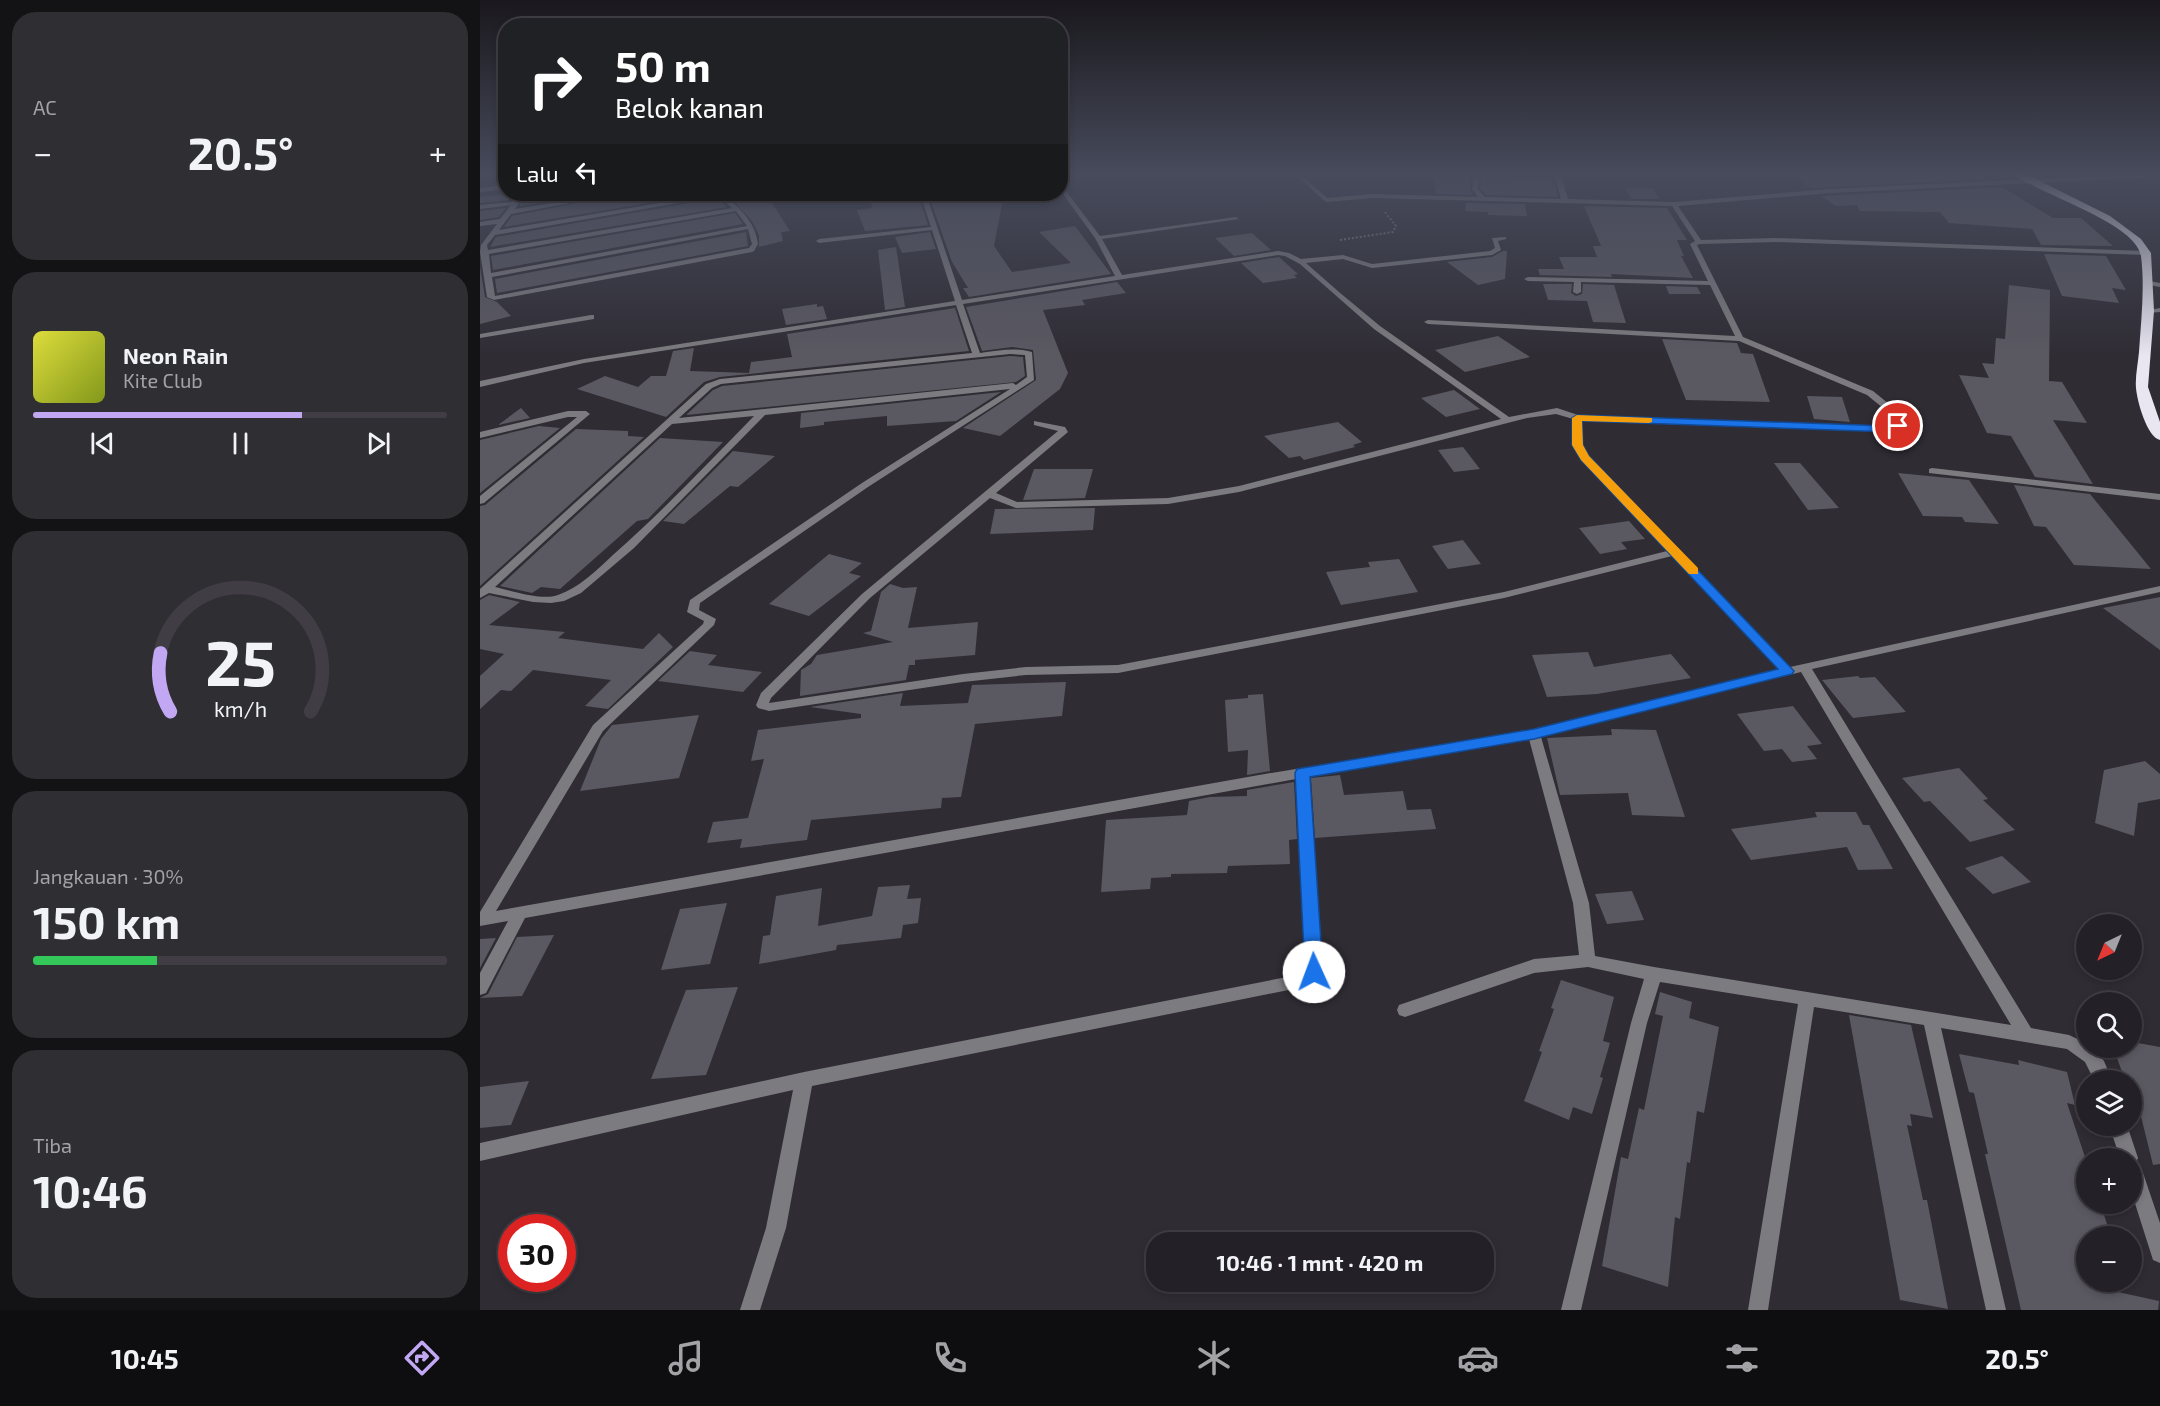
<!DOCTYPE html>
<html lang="id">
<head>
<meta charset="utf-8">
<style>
  :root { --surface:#232127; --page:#2f2e33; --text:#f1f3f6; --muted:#a3a3a7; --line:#403e44; --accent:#c2a8f3 }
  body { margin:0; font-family:"Exo 2",sans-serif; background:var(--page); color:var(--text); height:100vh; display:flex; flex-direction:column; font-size:22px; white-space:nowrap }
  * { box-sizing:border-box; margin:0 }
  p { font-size:20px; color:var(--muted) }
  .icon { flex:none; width:33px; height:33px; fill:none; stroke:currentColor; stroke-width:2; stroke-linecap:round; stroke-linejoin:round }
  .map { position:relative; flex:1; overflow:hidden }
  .panel { display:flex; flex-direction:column; gap:12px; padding:12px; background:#131215; width:480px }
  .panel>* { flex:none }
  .top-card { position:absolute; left:18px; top:18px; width:570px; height:183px; border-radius:24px; box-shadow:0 3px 9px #0003,0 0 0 2px var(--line); background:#202124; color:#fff; overflow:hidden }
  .needle { width:39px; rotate:223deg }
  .buttons { position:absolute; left:1596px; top:914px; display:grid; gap:12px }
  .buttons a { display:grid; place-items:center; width:66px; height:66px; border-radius:50%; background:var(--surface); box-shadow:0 3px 9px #0003,0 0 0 2px var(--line); font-size:30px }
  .speed { position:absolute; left:18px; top:1214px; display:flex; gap:12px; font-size:30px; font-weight:700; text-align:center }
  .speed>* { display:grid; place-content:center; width:78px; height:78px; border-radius:50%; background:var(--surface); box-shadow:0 3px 9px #0003,0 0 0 2px var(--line); line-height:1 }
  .speed .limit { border:9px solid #d22; background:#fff; color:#111 }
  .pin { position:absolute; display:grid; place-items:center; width:51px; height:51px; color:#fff; margin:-26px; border:3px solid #fff; border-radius:50%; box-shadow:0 2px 6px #0007 }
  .me { position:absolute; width:66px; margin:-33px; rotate:358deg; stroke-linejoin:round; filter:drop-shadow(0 0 4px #0008) }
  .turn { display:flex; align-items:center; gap:21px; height:126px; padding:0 18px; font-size:27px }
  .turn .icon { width:78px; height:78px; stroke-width:2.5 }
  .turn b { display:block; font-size:42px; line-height:51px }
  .then { display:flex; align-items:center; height:57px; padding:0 18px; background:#0003; gap:12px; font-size:22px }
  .big { font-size:45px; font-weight:700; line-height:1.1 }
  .panel .card { flex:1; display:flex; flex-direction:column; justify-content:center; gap:9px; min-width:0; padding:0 21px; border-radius:24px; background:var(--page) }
  .panel .dial { align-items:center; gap:0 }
  .dial svg { height:156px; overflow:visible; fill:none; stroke:var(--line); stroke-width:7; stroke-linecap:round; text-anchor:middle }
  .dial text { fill:var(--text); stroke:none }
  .song { display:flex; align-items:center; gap:18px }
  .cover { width:72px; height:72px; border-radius:9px; background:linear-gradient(135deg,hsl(60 70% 55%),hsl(70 70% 35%)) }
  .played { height:6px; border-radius:3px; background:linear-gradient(90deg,var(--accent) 65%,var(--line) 65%) }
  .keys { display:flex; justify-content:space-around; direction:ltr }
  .heat { display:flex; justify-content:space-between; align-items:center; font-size:33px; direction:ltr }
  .charge { height:9px; border-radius:4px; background:linear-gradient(90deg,#34c759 30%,var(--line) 0) }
  .trip { position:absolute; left:666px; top:1232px; width:348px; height:60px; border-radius:24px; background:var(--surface); box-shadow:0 3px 9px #0003,0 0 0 2px var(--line); font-weight:700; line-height:60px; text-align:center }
  .tabs { display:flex; height:96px; justify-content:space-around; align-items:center; background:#0e0d10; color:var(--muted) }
  .tabs .icon { width:42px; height:42px }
  .tabs .selected { color:var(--accent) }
  .tabs b { font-size:27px; color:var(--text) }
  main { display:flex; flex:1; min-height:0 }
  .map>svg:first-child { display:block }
  .building { fill:#5a5861 }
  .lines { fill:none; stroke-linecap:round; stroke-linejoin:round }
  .path { stroke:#7f7c83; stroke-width:2; stroke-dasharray:2 2; stroke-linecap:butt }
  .lane { fill:#7c7b7f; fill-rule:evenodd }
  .street { fill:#7c7b7f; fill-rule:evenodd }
  .highway { fill:#e9e6f1; fill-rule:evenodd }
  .route { fill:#1a73e8; stroke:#114b97; stroke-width:1.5 }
  .slow { fill:#f59e0b }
</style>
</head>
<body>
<main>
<section class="panel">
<div class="card"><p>AC</p>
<div class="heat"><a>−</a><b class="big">20.5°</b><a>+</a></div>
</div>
<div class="card">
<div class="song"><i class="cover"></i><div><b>Neon Rain</b><p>Kite Club</p></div></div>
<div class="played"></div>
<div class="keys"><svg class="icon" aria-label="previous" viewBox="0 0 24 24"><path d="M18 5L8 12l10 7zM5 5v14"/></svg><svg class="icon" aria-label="pause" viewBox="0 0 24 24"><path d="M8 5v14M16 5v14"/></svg><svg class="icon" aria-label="next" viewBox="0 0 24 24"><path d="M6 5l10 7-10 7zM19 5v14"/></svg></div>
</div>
<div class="card dial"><svg viewBox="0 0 100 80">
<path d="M14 69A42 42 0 1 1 86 69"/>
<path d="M14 69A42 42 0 0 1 9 39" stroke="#c2a8f3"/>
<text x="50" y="56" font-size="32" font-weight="700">25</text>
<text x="50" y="72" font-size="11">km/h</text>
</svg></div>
<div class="card"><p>Jangkauan · 30%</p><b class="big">150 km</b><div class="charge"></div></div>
<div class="card"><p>Tiba</p><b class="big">10:46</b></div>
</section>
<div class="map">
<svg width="1680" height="1310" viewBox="0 0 1680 1310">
  <rect width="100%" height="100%" fill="#2f2c34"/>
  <!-- building -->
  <path class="building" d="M954 173H992L990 189 993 195 956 194Z
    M1002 173H1035L1036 180 1063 177 1075 184 1078 197 1006 195 1000 188Z
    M1312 173H1498L1509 179 1331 188Z
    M1522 187 1573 218H1601L1633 246 1561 245 1552 229 1469 223 1460 212 1380 211 1377 205 1356 206 1341 196Z
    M1145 188H1172L1180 199H1152Z
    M26 194H28L29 200 0 203V197Z
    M38 194H118L40 206Z
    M142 194H222L24 227 32 216Z
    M247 194H279L292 203 310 231 301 232 303 241 279 247V235L272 221Z
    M470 194H524L514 246 532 272 591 263 559 232 595 226 631 274 489 297 483 288H488L472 262 449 196Z
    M439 197 448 225 385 231 377 210 392 208 391 202Z
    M238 198 247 207 10 247 16 237Z
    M986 203 1045 204 1047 216 1008 215V212L985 211Z
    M1104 206 1187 208 1207 240H1197L1204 256H1201L1213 278 1131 274 1132 277 1060 275 1058 269H1084L1079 257H1117L1113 246H1121Z
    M26 208 19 217 0 220V211Z
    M255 213 263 224 13 270 11 256Z
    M266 232 268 246 17 293 15 279Z
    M450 232 456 249 422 253 415 237Z
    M772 233 791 250 754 256 735 238Z
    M416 247 425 307 405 310 398 250Z
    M1023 251H1027L1025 279 998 285 967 262 1012 257Z
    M1564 254 1626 256 1646 290 1632 288 1639 303 1582 296Z
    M799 257 818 274 814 275 817 278 783 283 761 263Z
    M0 267 5 297 17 302 31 316 0 324Z
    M637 282 646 293 602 300 605 305 563 310 588 373 580 389 520 436 483 428 556 380 553 350 532 347 502 351 486 307Z
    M1063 284H1092L1091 293 1096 296 1102 294 1103 284 1134 285 1146 323 1113 322 1107 301 1068 300Z
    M1529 285 1570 290 1569 381 1582 382 1607 423 1573 420 1613 484 1555 477 1531 436 1507 433 1479 375 1509 378 1502 363 1514 364 1516 338 1525 339Z
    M1186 286 1217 287 1221 294H1189Z
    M337 304V307L343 306 347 319 306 325 302 309Z
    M475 308 489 351 240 377 224 382 186 417 97 389 125 376 158 387 171 376H186L193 351 214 348 210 371 269 373 271 362 312 357 307 334Z
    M1018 336 1050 357 985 372 955 350Z
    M1182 339 1257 343 1261 353 1273 354 1290 402 1206 400Z
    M530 356 543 357 545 376 536 382 206 415 233 390 242 386Z
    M974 390 1000 409 966 417 941 398Z
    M521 392 476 421 407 426V416L344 422V425L320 428 321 413Z
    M1327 396 1362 397 1370 422 1334 419Z
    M41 408 50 418 18 425Z
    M858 422 882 442 873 445 875 447 824 460 820 456 809 458 784 436Z
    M59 426 80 428 0 493V440Z
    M96 429 148 431V436L164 437 0 586V506L5 505Z
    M180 438 243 442 168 519 157 521 80 589 61 587 52 593 20 586Z
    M983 447 1000 469 974 472 958 450Z
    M253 451 295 456 258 487 250 486 204 524 183 521Z
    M1294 463H1320L1359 508 1328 510Z
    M554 469H613L605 498 543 500Z
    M1418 473 1489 480 1519 524 1485 522 1482 517 1443 516Z
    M1534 485 1610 494 1671 569 1594 565 1566 527 1554 526Z
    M615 508 613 530 510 534 515 509Z
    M1149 521 1165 539 1141 542 1147 549 1120 554 1099 528Z
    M983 540 1001 564 968 569 952 546Z
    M349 554 382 563 369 573 381 576 329 616 289 604Z
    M919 559 938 592 861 605 846 572 890 567 888 562Z
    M410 584 423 588 437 587 428 628 498 622 495 655 435 660V665H429L426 680 320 696 321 670 331 664 337 655 413 642 383 633 391 631 401 592Z
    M9 595 40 602 9 625 85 632 78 638 163 649 179 633 193 647 128 709 105 706 131 680 53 670 31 691 21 690 0 709V676L24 654 0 649V600Z
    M1680 597V650L1623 608Z
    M210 651 237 655 228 665 282 672 263 692 178 681Z
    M1108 652 1114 667 1191 654 1211 678 1117 694 1067 697 1052 655Z
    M1378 676 1380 678 1395 677 1426 712 1373 718 1342 680Z
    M586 682 582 716 495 724 481 797 462 798 461 808 331 820 327 840 260 848 262 839 227 843 233 822 268 818 284 759 271 761 278 730 381 718V714L330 707 423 693 420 706 488 703 492 685Z
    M783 694 790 771 767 775 768 750 748 752 745 700 768 698V695Z
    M1313 706 1342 744 1327 746 1337 759 1312 762 1302 749 1284 751 1257 714Z
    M219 715 199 778 100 791 121 739 132 725Z
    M1131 729 1176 730 1205 817 1152 815 1148 793 1080 795 1067 738 1132 735Z
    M1665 761 1680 774V799L1658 803 1654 836 1615 823 1624 770Z
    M1479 768 1508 799 1503 800 1535 830 1490 842 1450 801 1444 802 1422 778Z
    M860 775 864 795 923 791 927 810 951 809 956 829 835 838 831 778Z
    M814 782 817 839 809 840 810 864 748 866 747 873 691 874V877L671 878 670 889 621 892 626 820 707 815 709 801 730 797 767 796V790Z
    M1335 812H1376L1383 825H1389L1413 869 1378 870 1367 847 1271 860 1251 829 1337 817Z
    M1522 856 1551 882 1513 894 1485 868Z
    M430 885 427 899 441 898 438 923 423 925 421 938 357 945 356 950 279 964 283 936 290 935 296 896 342 888 338 926 392 916 398 887Z
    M1152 891 1164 920 1127 924 1115 894Z
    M247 903 230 964 181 970 200 909Z
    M74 935 42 996 0 998 8 994 37 937Z
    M16 938 0 968V939Z
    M1081 980 1134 997 1123 1041 1130 1043 1120 1077 1123 1078 1112 1114 1093 1107 1089 1120 1044 1101 1062 1052 1059 1051 1074 1009 1071 1008Z
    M258 987 226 1075 171 1079 206 990Z
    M1180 992 1212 1002 1209 1018 1239 1027 1224 1113 1217 1111 1210 1163 1207 1162 1200 1219 1195 1217 1188 1287 1122 1266 1141 1157 1148 1159 1159 1108 1164 1110 1183 1016 1175 1014Z
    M1369 1015 1431 1025 1453 1118 1430 1114 1432 1126 1427 1125 1443 1200H1447L1468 1309 1420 1300Z
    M1652 1042 1680 1047V1164L1673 1165 1652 1080H1645L1633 1047H1652Z
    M1479 1054 1539 1065 1538 1060 1587 1072 1595 1105 1587 1103 1606 1160V1203H1620L1631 1236H1606V1285L1679 1301 1678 1310H1541L1505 1154H1508L1494 1093 1489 1092Z
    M49 1081 31 1125 0 1128V1087Z"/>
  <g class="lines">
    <!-- path -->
    <path class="path" d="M860 240 913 232 916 226 904 211"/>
    <!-- lane -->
    <path class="lane" d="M1452 468 1680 494V500L1449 473V469Z"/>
    <!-- street -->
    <path class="street" d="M14 173H20L26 180V189L0 192V188L24 185Z
      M813 173H819L847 198 893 194 998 197 992 189 994 173H1000L998 189 1005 197 1081 199 1074 173H1080L1088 199 1194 202 1350 189 1680 173V177L1350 193 1198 206 1221 240 1296 238 1666 251 1669 253 1666 255 1296 242 1220 244 1217 245 1263 337 1393 391 1409 404 1423 426 1409 432 1102 421V445L1109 456 1310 667 1680 586V592L1332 669 1551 1028 1589 1035 1606 1043V1047H1613L1624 1061 1632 1080H1614L1605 1062 1587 1049 1461 1028 1526 1310H1506L1444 1025 1334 1007 1288 1310H1268L1318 1004 1180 982 1167 1023 1101 1310H1081L1151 1023 1164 979 1108 967 1054 973 925 1017 919 1015 917 1010 919 1005 1054 959 1099 955 1093 903 1049 739 829 776 842 966V972L833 985 332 1086 306 1228 280 1310H260L286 1228 313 1090 0 1161V1143L324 1072 822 974 826 970V966L816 779 45 918 6 993 0 995V973L28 921 0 926V912L113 725 223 624 224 621 207 612 210 600 382 483 530 389 285 415 154 548 101 593 84 601 71 603 53 602 9 593 0 598V589L226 384 240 379 492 353 476 305 104 363 0 387V381L104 359 475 301 452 230 339 243 336 241 339 239 451 227 440 194H446L482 300 635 276 615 238 580 190V183L620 236 756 217 759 219 622 239 642 275 798 251 809 253 821 259 863 255 892 264 1010 251 1015 248 1012 238 1026 237V239L1018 241 1021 250 1012 255 892 268 863 259 826 263 859 292 900 326 1029 417 1077 408 1098 415 1408 426 1413 425 1403 408 1387 395 1259 341 948 324 944 322 948 320 1255 336 1230 285 1101 282V292L1097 294 1093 292 1094 282 1048 281 1044 279 1048 277 1228 281 1210 244 1215 241 1192 206 893 198 846 202ZM798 255 805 256 820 264 894 329 1021 419 759 486 688 498 537 502 516 493 588 432 585 427 554 421V425L578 431 382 594 281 693 276 705 278 708 289 711 483 682 546 675 638 673 1024 598 1192 556 1299 669 1054 730 779 775 16 911 123 731 234 625 236 619 219 610 220 603 388 487 554 380 552 352C535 347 517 351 500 353L483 304ZM530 354 545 355 547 377 536 385 533 383 199 418 232 388 241 384ZM1076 414 1093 419 1092 445 1102 460 1187 551 1024 592 638 665 546 667 483 674 289 703 291 698 390 598 510 498 536 508 688 504 759 492 1047 418ZM274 416C228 463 183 511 134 554 118 569 99 588 78 595 62 601 32 591 15 587L192 424ZM1321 672 1531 1025 1174 967 1115 956 1109 903 1061 737Z
      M30 194H36L39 203 35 209 129 194H140L31 214 19 230 233 194H244C260 209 275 221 278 244L274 251 272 252 14 300 7 297 0 252 1 245 17 224 0 226V222L20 219 31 205 0 209V205L32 202ZM239 196 252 208 8 250 7 245 15 235ZM256 211 267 226 11 273 9 254ZM268 229 272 244 269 248 15 296 12 277Z
      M1664 280 1680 283V287L1664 284Z
      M1680 308V312L1668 313 1664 311Z
      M111 315H114V319L0 338V334Z
      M88 411H106L110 414 4 503 0 504V496L97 417H88L0 438V432Z
      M1629 1125H1647L1658 1158 1657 1160 1661 1167 1680 1223V1263L1673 1260 1652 1194V1158H1640Z"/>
    <!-- highway -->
    <path class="highway" d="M1533 173H1544L1630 216 1661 239 1671 253 1674 311 1668 387 1680 422V440C1667 437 1657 401 1656 388 1655 377 1658 363 1659 352 1661 321 1665 287 1661 256 1656 222 1556 194 1533 173Z"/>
  </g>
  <!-- sky -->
  <linearGradient id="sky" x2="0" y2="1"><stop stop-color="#1a181d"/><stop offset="0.49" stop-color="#474b5c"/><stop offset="1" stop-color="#474b5c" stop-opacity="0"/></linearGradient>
  <rect width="1680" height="356" fill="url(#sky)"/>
  <!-- route -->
  <path class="route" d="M1097 415 1409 426 1418 423 1423 426 1410 432 1102 421 1103 445 1109 456 1314 671 1312 674 1054 739 830 777 843 972 840 977 834 979 827 977 825 972 815 773 817 769 1054 729 1298 669 1101 460 1092 445V418Z"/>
  <!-- slow -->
  <path class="slow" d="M1097 415 1172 418V422L1169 423 1102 421 1103 445 1109 456 1218 568V574H1209L1101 460 1092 445V418Z"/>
</svg>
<div class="buttons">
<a><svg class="needle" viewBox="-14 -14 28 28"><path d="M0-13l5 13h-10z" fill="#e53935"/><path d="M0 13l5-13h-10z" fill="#a3a3a7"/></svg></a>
<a><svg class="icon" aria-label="search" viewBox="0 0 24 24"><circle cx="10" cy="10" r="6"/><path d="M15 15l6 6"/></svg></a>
<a><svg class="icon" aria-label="layers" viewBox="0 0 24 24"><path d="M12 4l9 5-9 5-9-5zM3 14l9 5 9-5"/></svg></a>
<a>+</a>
<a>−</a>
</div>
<div class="speed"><div class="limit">30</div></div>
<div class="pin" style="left:1418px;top:426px;background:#d93025"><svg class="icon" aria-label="arrive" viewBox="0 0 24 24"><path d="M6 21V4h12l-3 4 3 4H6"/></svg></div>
<svg class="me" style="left:834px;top:972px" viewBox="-20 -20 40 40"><circle r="19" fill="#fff"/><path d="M0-13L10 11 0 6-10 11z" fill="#1a73e8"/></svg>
<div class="trip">10:46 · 1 mnt · 420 m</div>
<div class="top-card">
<div class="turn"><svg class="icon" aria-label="right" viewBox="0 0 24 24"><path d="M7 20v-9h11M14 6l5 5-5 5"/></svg><div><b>50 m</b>Belok kanan</div></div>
<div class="then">Lalu<svg class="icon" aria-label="left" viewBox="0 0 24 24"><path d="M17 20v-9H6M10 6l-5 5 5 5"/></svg></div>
</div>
</div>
</main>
<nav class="tabs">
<b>10:45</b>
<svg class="icon selected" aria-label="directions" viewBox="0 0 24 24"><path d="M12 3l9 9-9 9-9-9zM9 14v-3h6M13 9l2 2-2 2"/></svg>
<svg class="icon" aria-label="music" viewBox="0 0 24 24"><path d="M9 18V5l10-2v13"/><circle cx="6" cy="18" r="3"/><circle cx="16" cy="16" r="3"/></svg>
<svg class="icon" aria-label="phone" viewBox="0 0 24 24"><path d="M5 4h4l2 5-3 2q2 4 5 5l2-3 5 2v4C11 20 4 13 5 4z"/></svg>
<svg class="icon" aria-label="climate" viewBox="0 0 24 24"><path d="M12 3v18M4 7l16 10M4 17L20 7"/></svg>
<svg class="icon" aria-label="car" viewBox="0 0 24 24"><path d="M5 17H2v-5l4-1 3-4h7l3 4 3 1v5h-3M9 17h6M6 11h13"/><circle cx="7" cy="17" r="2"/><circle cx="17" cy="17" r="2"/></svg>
<svg class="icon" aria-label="filters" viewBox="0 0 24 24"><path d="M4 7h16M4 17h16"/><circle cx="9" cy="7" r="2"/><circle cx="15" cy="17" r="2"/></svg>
<b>20.5°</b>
</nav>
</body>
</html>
